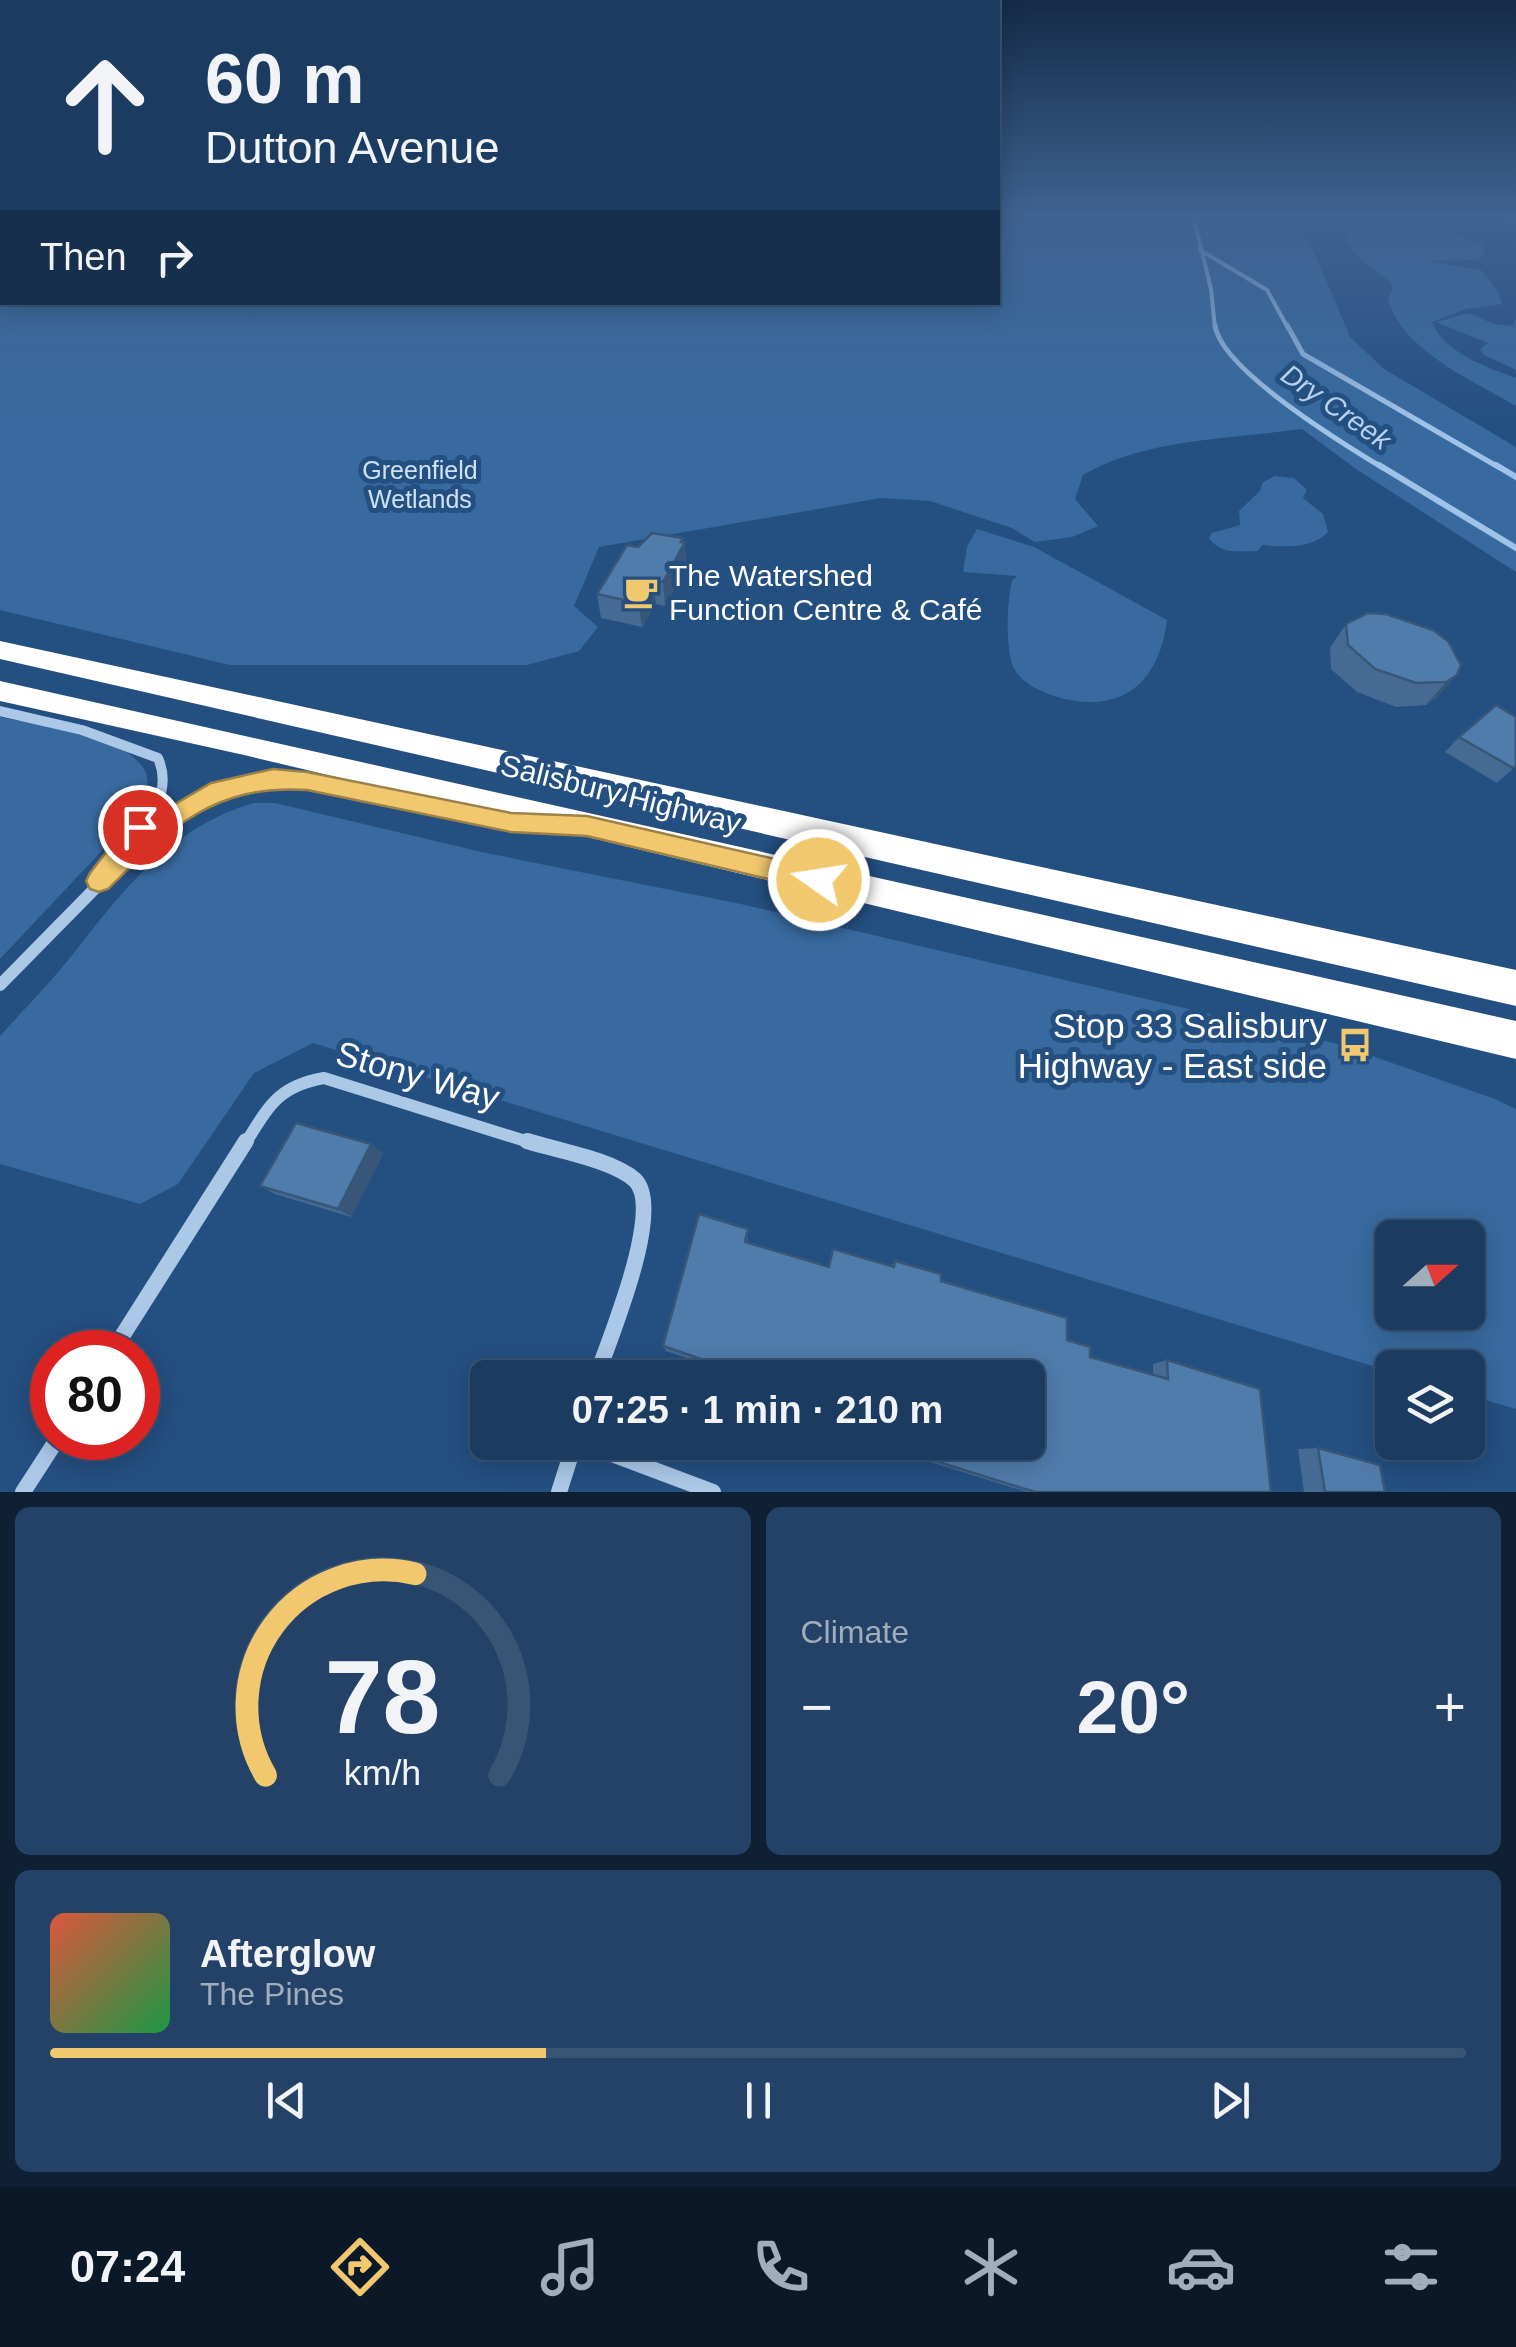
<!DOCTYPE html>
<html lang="en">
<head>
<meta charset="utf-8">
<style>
  :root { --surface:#1b3b61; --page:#244267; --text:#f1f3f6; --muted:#a0adbd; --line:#395576; --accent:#f2c86e }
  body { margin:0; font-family:Helvetica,sans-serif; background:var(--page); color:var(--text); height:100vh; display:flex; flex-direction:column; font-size:38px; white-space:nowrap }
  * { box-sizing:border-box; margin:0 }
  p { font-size:32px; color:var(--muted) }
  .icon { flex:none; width:55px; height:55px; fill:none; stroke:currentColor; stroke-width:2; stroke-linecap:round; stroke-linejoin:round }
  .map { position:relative; height:1492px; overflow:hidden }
  .side { display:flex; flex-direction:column; gap:15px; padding:15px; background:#0f2035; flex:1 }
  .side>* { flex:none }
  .guide { position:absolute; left:0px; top:0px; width:1000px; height:305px; box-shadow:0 5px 25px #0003,0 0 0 2px var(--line); background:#1b3b61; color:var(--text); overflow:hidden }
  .needle { width:65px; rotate:69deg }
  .buttons { position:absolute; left:1375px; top:1220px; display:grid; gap:20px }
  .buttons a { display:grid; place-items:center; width:110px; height:110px; border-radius:15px; background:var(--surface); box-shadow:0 5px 25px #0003,0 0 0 2px var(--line); font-size:50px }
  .speed { position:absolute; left:30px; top:1330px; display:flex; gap:20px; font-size:50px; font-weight:700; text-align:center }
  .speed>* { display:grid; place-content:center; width:130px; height:130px; border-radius:50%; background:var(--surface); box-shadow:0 5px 25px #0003,0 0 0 2px var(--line); line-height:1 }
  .speed .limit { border:15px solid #d22; background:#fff; color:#111 }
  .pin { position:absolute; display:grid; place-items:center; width:85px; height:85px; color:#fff; margin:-42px; border:5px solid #fff; border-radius:50%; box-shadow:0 2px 10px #0007 }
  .me { position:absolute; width:110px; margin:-55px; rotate:283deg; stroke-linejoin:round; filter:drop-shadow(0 0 8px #0008) }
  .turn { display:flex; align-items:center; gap:35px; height:210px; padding:0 40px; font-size:45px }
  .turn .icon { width:130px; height:130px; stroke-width:2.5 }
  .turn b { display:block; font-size:70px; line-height:85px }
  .then { display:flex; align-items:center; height:95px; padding:0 40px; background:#0003; gap:20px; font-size:38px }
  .big { font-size:75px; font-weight:700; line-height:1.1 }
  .side .card { flex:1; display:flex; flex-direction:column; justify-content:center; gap:15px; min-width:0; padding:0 35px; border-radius:15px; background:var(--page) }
  .side .dial { align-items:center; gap:0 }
  .dial svg { height:260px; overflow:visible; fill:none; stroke:var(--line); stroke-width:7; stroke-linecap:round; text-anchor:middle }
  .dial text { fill:var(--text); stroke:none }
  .song { display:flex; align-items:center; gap:30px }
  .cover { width:120px; height:120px; border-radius:15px; background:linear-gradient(135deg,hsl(10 70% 55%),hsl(140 70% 35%)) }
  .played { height:10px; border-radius:5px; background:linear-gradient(90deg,var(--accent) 35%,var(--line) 35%) }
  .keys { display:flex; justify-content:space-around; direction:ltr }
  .heat { display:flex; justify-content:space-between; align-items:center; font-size:55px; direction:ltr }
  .side .tiles { flex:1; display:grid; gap:15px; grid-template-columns:1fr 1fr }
  .card:last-child { grid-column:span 2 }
  .trip { position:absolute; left:470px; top:1360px; width:575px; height:100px; border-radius:15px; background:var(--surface); box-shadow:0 5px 25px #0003,0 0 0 2px var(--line); font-weight:700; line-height:100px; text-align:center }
  .tab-bar { display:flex; height:160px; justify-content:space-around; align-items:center; background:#0b1827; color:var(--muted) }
  .tab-bar .icon { width:70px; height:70px }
  .tab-bar .selected { color:var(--accent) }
  .tab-bar b { font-size:45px; color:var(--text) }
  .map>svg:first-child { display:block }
  .green { fill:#386a9f; fill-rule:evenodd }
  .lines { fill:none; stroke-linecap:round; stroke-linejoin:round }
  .stream-far2 { stroke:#9fc3e8; stroke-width:4 }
  .stream-far1 { stroke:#9fc3e8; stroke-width:5 }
  .stream { stroke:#9fc3e8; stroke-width:6 }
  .street-far3 { stroke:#abc8e7; stroke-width:5 }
  .street-far2 { stroke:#abc8e7; stroke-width:10 }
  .street-far1 { stroke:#abc8e7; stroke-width:12 }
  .street { stroke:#abc8e7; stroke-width:16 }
  .highway { fill:#fff; fill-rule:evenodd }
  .wall { fill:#456b94 }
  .shaded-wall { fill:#385778 }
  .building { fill:#507cac; stroke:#385778; stroke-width:2.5 }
  .route { fill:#f2c86e; stroke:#9d8248; stroke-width:2.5 }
  .labels { text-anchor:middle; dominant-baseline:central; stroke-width:10; stroke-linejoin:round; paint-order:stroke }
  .far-park-label { font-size:25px; fill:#cee1f6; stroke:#244f81 }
  .far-water-label { font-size:28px; font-style:italic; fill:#b6d2ef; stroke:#244f81 }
  .poi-label { font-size:30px; fill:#fff; stroke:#244f81; text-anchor:start }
  .street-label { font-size:30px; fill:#fff; stroke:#244f81 }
  .near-poi-label { font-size:35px; fill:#fff; stroke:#244f81; text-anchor:end }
  .near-street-label { font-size:35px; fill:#fff; stroke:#244f81 }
</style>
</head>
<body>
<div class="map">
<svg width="1516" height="1492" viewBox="0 0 1516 1492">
  <rect width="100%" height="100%" fill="#244f81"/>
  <!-- green -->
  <path class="green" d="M998 215H1294L1316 256 1350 337 1384 369 1516 447V572L1356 469 1302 429C1231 439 1146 438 1083 475L1075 499 1098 526 1072 537 1035 542 1012 528 930 501 881 498 599 547 574 606 598 627 579 651 527 665H230L0 610V294L2 302H998Z
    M1338 215H1410L1483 246 1484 253 1477 260 1428 261 1481 270 1499 293 1502 304 1466 309 1432 322C1444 353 1487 367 1516 378V406C1474 381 1402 351 1388 299L1393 287C1387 276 1377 273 1367 265 1353 255 1341 231 1338 215Z
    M1468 313 1494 324 1513 326 1516 317V370L1484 355 1480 349 1488 343 1436 322Z
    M1275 476 1294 478 1307 490 1303 498 1323 514 1328 532C1313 549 1283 547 1262 545L1258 551C1239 551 1221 555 1209 538L1212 533 1240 525 1239 511 1260 491 1263 482Z
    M977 529 1034 547 1167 620C1159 686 1118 716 1054 696 1041 692 1023 683 1016 672 1004 654 1007 601 1012 580L1017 576 963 572 967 547Z
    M0 717C37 725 127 734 145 771 151 784 145 796 141 809L0 959Z
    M253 803H275L486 853 741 904 1338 1044 1495 1099 1516 1109V1409L1468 1395V1368H1392V1372L313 1043 254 1073 178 1184 140 1204 0 1164V1036C26 1007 54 979 77 949 126 886 173 827 253 803ZM1392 1238H1468V1312H1392Z"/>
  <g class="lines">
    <!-- stream-far2 -->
    <path class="stream-far2" d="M1193 215 1211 289 1215 328
      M1200 250 1267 290 1288 328"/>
    <!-- stream-far1 -->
    <path class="stream-far1" d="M1215 325C1220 369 1345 445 1383 468
      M1287 325 1303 354 1500 468"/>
    <!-- stream -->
    <path class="stream" d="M1379 465 1516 548
      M1496 465 1516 477"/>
    <!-- street-far3 -->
    <path class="street-far3" d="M1498 215 1516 221"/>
    <!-- street-far2 -->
    <path class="street-far2" d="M0 711 82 730 158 758C176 799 139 828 115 858
      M117 865 152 830 219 789 291 778 511 822 541 824"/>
    <!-- street-far1 -->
    <path class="street-far1" d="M0 985 120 863
      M245 1144C269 1106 278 1086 324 1078L535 1144"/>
    <!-- street -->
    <path class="street" d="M527 1141C556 1150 613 1160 635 1180 665 1209 608 1342 596 1378
      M112 1352 246 1141
      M580 1442 713 1492
      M23 1492 58 1438
      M559 1492 575 1442"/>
    <!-- highway -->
    <path class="highway" d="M0 284H2V294H0Z
      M0 641 1516 970V1006L0 659Z
      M0 681 1516 1021V1059L244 755 0 701Z"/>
  </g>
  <!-- wall -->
  <path class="wall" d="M684 542 687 566 665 606 656 604 642 627 601 618 597 594Z
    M1346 624 1461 665 1437 698 1426 705 1396 707 1357 692 1331 669 1330 648Z
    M1459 737 1516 766 1497 783 1445 752Z
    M371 1144 383 1154 351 1217 275 1194 260 1186Z
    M748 1237 747 1243 828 1267 833 1249 891 1266 895 1261 1067 1340 1090 1357 1153 1375V1364L1167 1360 1271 1492H1027L866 1442H1028V1378H746L666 1351 663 1346Z
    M1318 1448 1385 1492H1304L1298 1449Z"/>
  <!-- shaded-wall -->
  <path class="shaded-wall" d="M683 538 684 545 685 542 687 566 665 606 663 582Z
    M653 580 656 604 642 627 638 603Z
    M1457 675 1437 698 1426 705 1446 682Z
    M371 1144 383 1154 351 1217 338 1209Z"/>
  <!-- building -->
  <path class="building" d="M652 533 683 538 681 542H685L663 582 653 580 638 603 597 594 627 545 638 547Z
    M1368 613 1386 614 1433 630 1448 641 1461 665 1457 675 1446 682 1416 683 1375 669 1348 645 1346 624Z
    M1496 705 1516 717V765L1513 768 1459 737Z
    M296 1123 371 1144 338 1209 260 1186Z
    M699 1214 748 1229 745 1242 829 1267 833 1249 894 1267 895 1261 941 1274V1281L1067 1318V1340L1090 1347V1357L1168 1379 1167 1360 1260 1389 1271 1492H1035L874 1442H1028V1378H756L663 1346Z
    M1318 1448 1380 1465 1385 1492H1325Z"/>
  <!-- sky -->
  <linearGradient id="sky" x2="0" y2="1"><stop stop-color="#142b47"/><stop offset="0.51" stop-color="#3f6392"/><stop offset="1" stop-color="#3f6392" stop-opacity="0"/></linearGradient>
  <rect width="1516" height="424" fill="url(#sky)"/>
  <!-- route -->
  <path class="route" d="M273 769 307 772 511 813 587 816 819 869 828 872 832 880 828 888 819 891 587 836 511 832 307 790C214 784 170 828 108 889L99 892 90 889 86 881 90 873 131 820H148L211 783Z"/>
  <!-- icons -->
  <defs>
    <g id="cafe-bare" transform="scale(2.7)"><path d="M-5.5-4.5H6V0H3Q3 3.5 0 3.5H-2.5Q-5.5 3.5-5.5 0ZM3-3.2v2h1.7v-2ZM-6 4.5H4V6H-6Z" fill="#f2c86e" stroke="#244f81" stroke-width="2.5" paint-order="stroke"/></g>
    <g id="bus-bare" transform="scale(2.7)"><path d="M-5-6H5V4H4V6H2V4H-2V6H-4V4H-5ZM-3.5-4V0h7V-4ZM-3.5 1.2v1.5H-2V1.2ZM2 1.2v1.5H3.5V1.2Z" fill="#f2c86e" stroke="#244f81" stroke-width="2.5" paint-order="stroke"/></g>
  </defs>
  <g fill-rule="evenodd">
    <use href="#cafe-bare" x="641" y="592"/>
    <use href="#bus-bare" x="1355" y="1045"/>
  </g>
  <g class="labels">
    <!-- far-park labels -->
    <g class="far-park-label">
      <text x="420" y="470">Greenfield<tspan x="420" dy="29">Wetlands</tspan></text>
    </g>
    <!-- far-water labels -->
    <g class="far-water-label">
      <text transform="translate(1336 407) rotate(35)">Dry Creek</text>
    </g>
    <!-- poi labels -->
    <g class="poi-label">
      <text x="669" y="575">The Watershed<tspan x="669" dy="34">Function Centre &amp; Café</tspan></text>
    </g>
    <!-- street labels -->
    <g class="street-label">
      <text transform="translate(621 794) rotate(14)">Salisbury Highway</text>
    </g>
    <!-- near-poi labels -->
    <g class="near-poi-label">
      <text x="1327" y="1025">Stop 33 Salisbury<tspan x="1327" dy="40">Highway - East side</tspan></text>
    </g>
    <!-- near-street labels -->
    <g class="near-street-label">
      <text transform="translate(418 1075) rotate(16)">Stony Way</text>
    </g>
  </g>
</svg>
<div class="buttons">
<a><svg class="needle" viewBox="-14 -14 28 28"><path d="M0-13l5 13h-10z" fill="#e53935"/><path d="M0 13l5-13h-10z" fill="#a0adbd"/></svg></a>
<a><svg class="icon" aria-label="layers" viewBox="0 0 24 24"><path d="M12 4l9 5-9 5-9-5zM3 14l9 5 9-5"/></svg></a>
</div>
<div class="speed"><div class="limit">80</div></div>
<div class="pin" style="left:140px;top:827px;background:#d93025"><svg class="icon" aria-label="arrive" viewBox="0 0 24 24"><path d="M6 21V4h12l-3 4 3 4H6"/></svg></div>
<svg class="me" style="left:819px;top:880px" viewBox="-20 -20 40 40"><circle r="17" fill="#f2c86e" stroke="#fff" stroke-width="3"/><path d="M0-11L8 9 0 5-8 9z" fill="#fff"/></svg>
<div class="trip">07:25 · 1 min · 210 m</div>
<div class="guide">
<div class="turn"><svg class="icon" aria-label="ahead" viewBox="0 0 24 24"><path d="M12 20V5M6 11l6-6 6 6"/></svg><div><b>60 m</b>Dutton Avenue</div></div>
<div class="then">Then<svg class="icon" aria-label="right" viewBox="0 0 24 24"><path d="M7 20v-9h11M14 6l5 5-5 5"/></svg></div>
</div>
</div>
<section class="side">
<div class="tiles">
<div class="card dial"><svg viewBox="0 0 100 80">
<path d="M14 69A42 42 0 1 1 86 69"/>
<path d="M14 69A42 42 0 0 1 60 7" stroke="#f2c86e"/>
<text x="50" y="56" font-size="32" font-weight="700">78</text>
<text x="50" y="72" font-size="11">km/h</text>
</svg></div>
<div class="card"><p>Climate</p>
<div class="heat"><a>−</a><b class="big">20°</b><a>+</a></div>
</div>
<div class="card">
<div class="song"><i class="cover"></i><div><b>Afterglow</b><p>The Pines</p></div></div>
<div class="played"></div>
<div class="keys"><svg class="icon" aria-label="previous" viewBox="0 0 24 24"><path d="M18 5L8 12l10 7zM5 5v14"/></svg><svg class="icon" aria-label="pause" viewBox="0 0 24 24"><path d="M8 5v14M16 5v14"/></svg><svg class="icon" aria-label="next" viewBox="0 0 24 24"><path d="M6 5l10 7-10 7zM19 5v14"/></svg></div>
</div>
</div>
</section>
<nav class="tab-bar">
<b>07:24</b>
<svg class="icon selected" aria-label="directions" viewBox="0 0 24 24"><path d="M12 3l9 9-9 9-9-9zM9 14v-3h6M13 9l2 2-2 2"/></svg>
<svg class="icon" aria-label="music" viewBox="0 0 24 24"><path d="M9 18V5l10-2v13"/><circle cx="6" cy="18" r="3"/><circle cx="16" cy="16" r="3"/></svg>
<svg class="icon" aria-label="phone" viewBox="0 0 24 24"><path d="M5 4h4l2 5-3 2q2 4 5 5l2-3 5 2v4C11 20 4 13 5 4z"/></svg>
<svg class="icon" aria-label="climate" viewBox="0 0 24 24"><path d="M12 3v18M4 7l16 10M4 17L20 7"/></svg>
<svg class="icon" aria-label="car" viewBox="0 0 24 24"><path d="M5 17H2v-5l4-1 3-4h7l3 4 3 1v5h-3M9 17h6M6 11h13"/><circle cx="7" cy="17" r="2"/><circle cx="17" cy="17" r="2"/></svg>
<svg class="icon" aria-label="filters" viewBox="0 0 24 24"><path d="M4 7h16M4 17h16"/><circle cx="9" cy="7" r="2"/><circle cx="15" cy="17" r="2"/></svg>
</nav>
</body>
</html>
